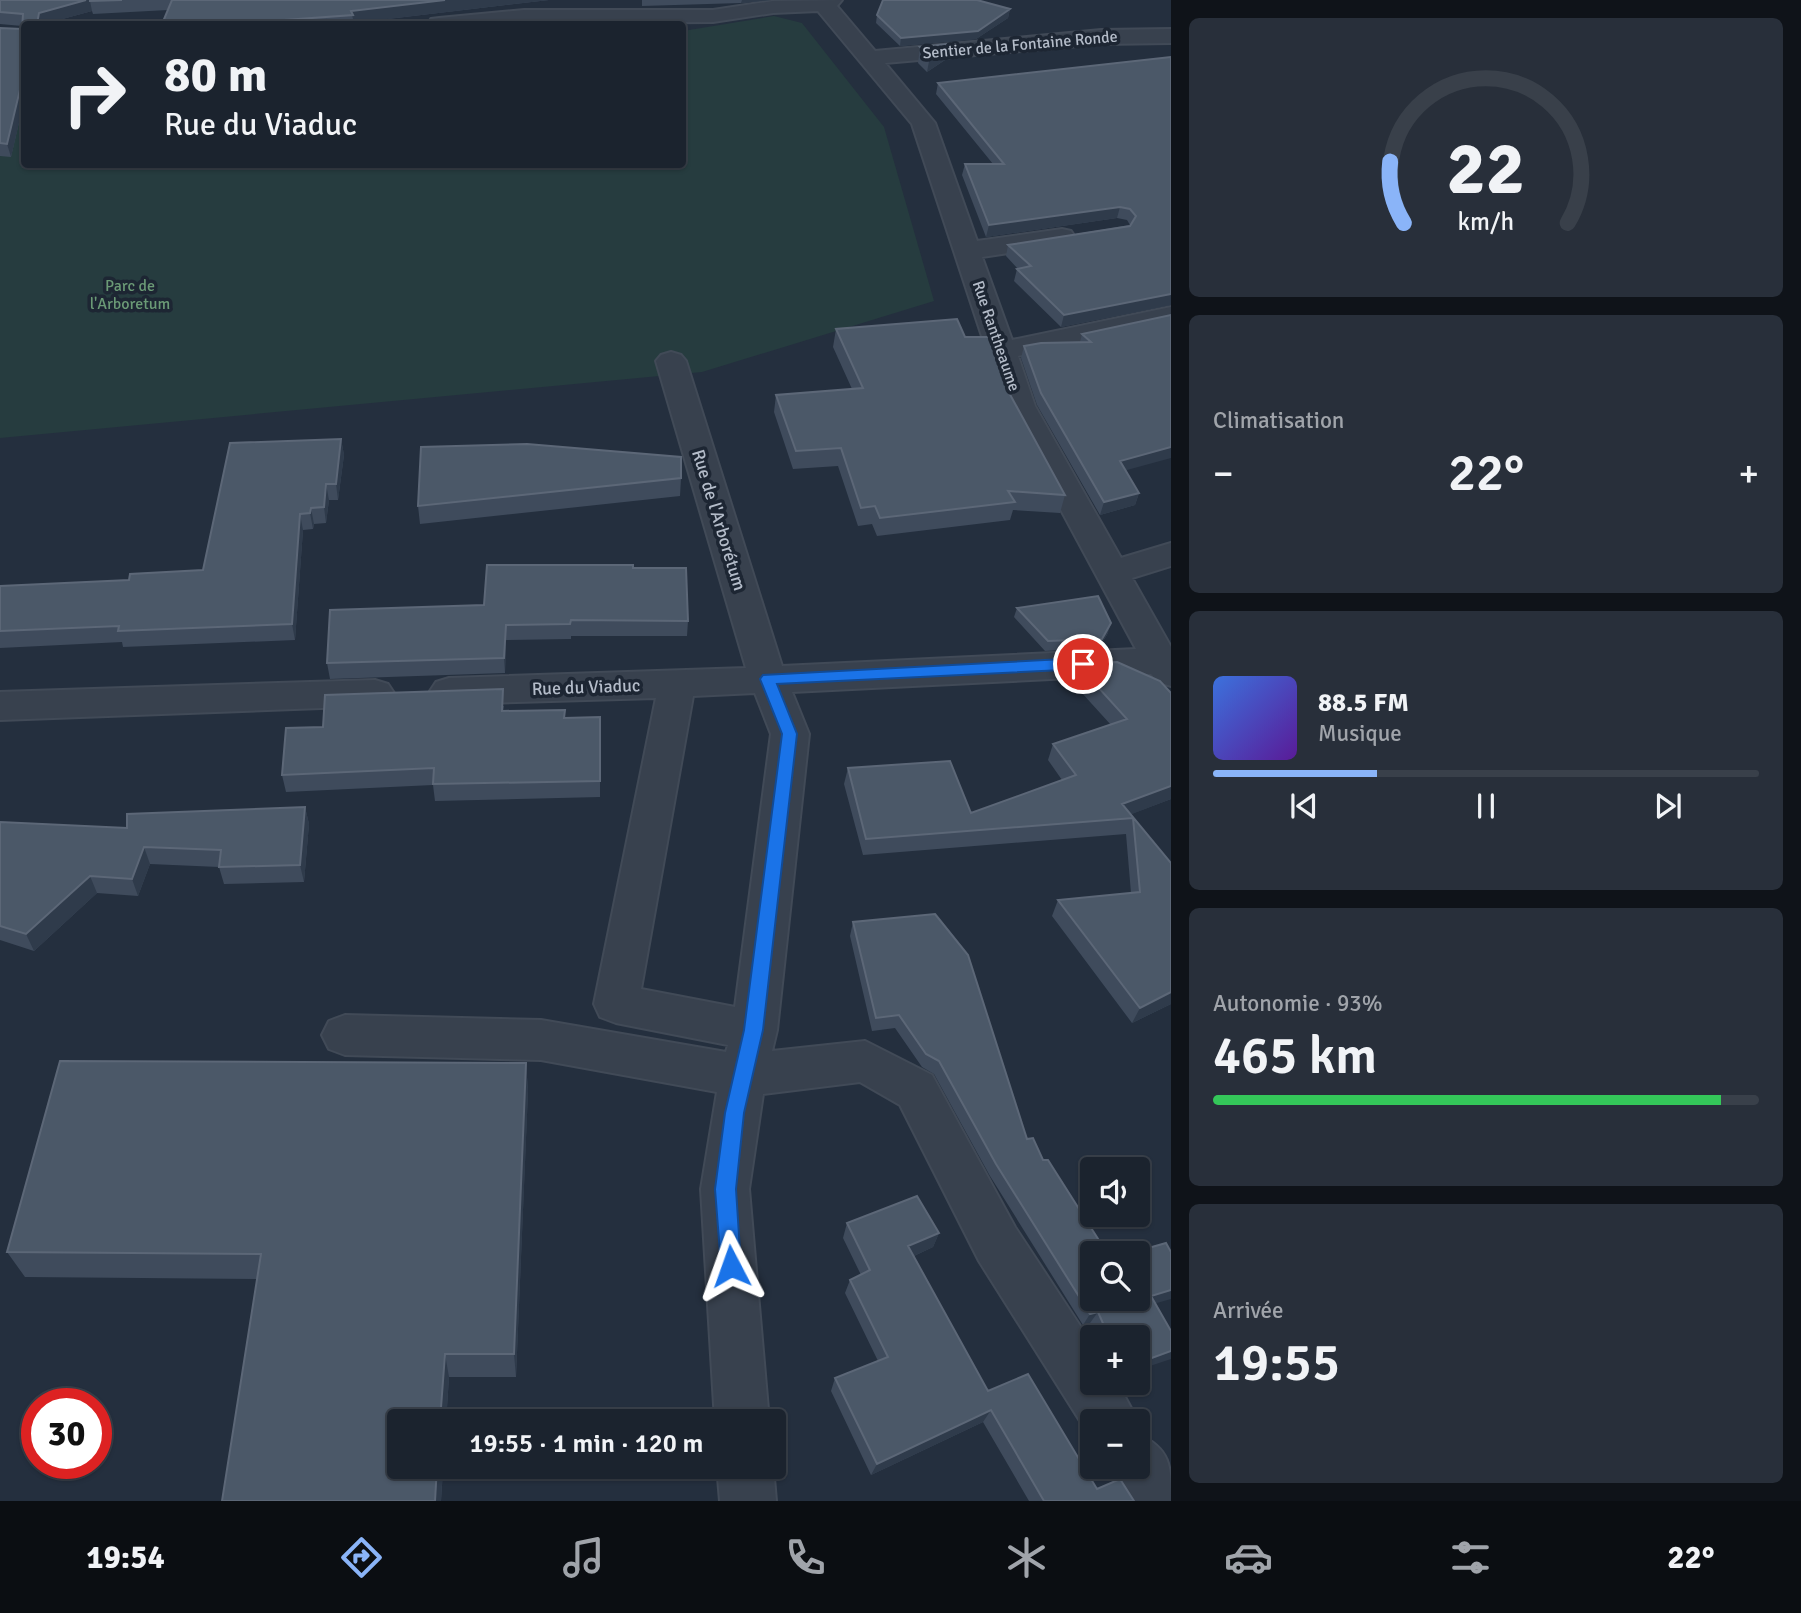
<!DOCTYPE html>
<html lang="fr">
<head>
<meta charset="utf-8">
<style>
  :root { --surface:#1b232e; --page:#282f3a; --text:#f1f3f6; --muted:#a0a4aa; --line:#39404a; --accent:#8ab4f8 }
  body { margin:0; font-family:Signika,sans-serif; background:var(--page); color:var(--text); height:100vh; display:flex; flex-direction:column; font-size:26px; white-space:nowrap }
  * { box-sizing:border-box; margin:0 }
  p { font-size:23px; color:var(--muted) }
  .icon { flex:none; width:38px; height:38px; fill:none; stroke:currentColor; stroke-width:2; stroke-linecap:round; stroke-linejoin:round }
  .map { position:relative; flex:1; overflow:hidden }
  .side { display:flex; flex-direction:column; gap:18px; padding:18px; background:#0f1319; width:630px }
  .side>* { flex:none }
  .guide { position:absolute; left:21px; top:21px; width:665px; height:147px; border-radius:7px; box-shadow:0 2px 5px #0004,0 0 0 2px var(--line); background:#1b232e; color:var(--text); overflow:hidden }
  .tools { position:absolute; left:1080px; top:1157px; display:grid; gap:14px }
  .tools a { display:grid; place-items:center; width:70px; height:70px; border-radius:7px; background:var(--surface); box-shadow:0 2px 5px #0004,0 0 0 2px var(--line); font-size:35px }
  .speed { position:absolute; left:21px; top:1388px; display:flex; gap:14px; font-size:35px; font-weight:700; text-align:center }
  .speed>* { display:grid; place-content:center; width:91px; height:91px; border-radius:50%; background:var(--surface); box-shadow:0 2px 5px #0004,0 0 0 2px var(--line); line-height:1 }
  .speed .limit { border:10px solid #d22; background:#fff; color:#111 }
  .pin { position:absolute; display:grid; place-items:center; width:60px; height:60px; color:#fff; margin:-30px; border:4px solid #fff; border-radius:50%; box-shadow:0 2px 7px #0007 }
  .me { position:absolute; width:77px; margin:-38px; rotate:356deg; stroke-linejoin:round; filter:drop-shadow(0 0 5px #0008) }
  .turn { display:flex; align-items:center; gap:24px; height:147px; padding:0 28px; font-size:32px }
  .turn .icon { width:91px; height:91px; stroke-width:2.5 }
  .turn b { display:block; font-size:49px; line-height:60px }
  .big { font-size:52px; font-weight:600; line-height:1.1 }
  .side .tile { flex:1; display:flex; flex-direction:column; justify-content:center; gap:10px; min-width:0; padding:0 24px; border-radius:10px; background:var(--page) }
  .side .dial { align-items:center; gap:0 }
  .dial svg { height:182px; overflow:visible; fill:none; stroke:var(--line); stroke-width:7; stroke-linecap:round; text-anchor:middle }
  .dial text { fill:var(--text); stroke:none }
  .song { display:flex; align-items:center; gap:21px }
  .cover { width:84px; height:84px; border-radius:10px; background:linear-gradient(135deg,hsl(220 70% 55%),hsl(270 70% 35%)) }
  .played { height:7px; border-radius:4px; background:linear-gradient(90deg,var(--accent) 30%,var(--line) 30%) }
  .keys { display:flex; justify-content:space-around; direction:ltr }
  .heat { display:flex; justify-content:space-between; align-items:center; font-size:38px; direction:ltr }
  .charge { height:10px; border-radius:5px; background:linear-gradient(90deg,#34c759 93%,var(--line) 0) }
  .trip { position:absolute; left:387px; top:1409px; width:399px; height:70px; border-radius:7px; background:var(--surface); box-shadow:0 2px 5px #0004,0 0 0 2px var(--line); font-weight:600; line-height:70px; text-align:center }
  .tabs { display:flex; height:112px; justify-content:space-around; align-items:center; background:#0b0e12; color:var(--muted) }
  .tabs .icon { width:49px; height:49px }
  .tabs .selected { color:var(--accent) }
  .tabs b { font-size:32px; color:var(--text) }
  main { display:flex; flex:1; min-height:0 }
  .map>svg:first-child { display:block }
  .green { fill:#263c3f }
  .lines { fill:none; stroke-linecap:round; stroke-linejoin:round }
  .minor-casing { stroke:#414a57; stroke-width:4 }
  .minor { fill:#38414e; fill-rule:evenodd }
  .wall { fill:#3f4b5c }
  .shaded-wall { fill:#2f3b4b }
  .building { fill:#4b5868; stroke:#5c6777; stroke-width:2 }
  .route { fill:#1a73e8; stroke:#114b97; stroke-width:2 }
  .labels { text-anchor:middle; dominant-baseline:central; stroke-width:7; stroke-linejoin:round; paint-order:stroke }
  .far-street-label { font-size:16px; fill:#b4bcc9; stroke:#1d2633 }
  .far-park-label { font-size:16px; fill:#6b9a76; stroke:#1d2633 }
  .street-label { font-size:18px; fill:#b4bcc9; stroke:#1d2633 }
</style>
</head>
<body>
<main>
<div class="map">
<svg width="1171" height="1501" viewBox="0 0 1171 1501">
  <rect width="100%" height="100%" fill="#242f3e"/>
  <!-- green -->
  <path class="green" d="M774 16 802 23 884 127 934 301 702 372 0 438V97L24 96V164H682L683 31Z"/>
  <g class="lines">
    <!-- minor casing -->
    <g class="minor-casing">
      <path id="minor" d="M842 0 837 6 875 51 1101 30 1171 29V43L1101 44 885 63 935 123 977 241 1062 229 1071 231 1075 237 1071 243 1062 245 982 257 1012 340 1171 307V323L1018 356 1035 406 1121 558 1171 543V566L1132 578 1171 647V686L1158 682 1151 674 792 692 809 734 777 1030 772 1051 865 1041 932 1075 1015 1227 1092 1344V1382H1117L1138 1421V1423L1092 1421V1440L979 1261 900 1105 860 1082 763 1094 749 1189 769 1421H715L701 1189 717 1092 541 1060 345 1055 329 1049 322 1035 329 1021 345 1015 541 1020 726 1052 728 1045 616 1023 600 1017 594 1004 656 698 449 704 436 700 430 691 436 682 449 678 746 668 656 361 661 355 671 352 681 355 686 361 782 666 1136 649 1005 406 912 124 818 11 773 13 713 22 428 24 431 19 439 18 524 10H713L773 1ZM755 693 771 734 735 1007 641 989 693 696Z
        M375 680 388 684 394 693 388 702 375 706 0 720V692Z
        M1138 1434C1171 1449 1171 1466 1171 1501H1131L1112 1466H1138Z
        M717 1466H773L776 1501H720Z"/>
    </g>
    <!-- minor -->
    <use href="#minor" class="minor"/>
  </g>
  <!-- wall -->
  <path class="wall" d="M0 0H549L354 23V24H162L168 10 93 14 92 11 44 24H24V101L11 157 0 156V28L22 29V26L0 24Z
    M642 0H771L741 3 642 6Z
    M1010 9 1008 18 976 39 900 46 876 23 877 15Z
    M920 47 945 60 927 72 918 63Z
    M1171 57V305L1061 327 1014 281 1017 269H1018L1006 256 1008 245 1130 225 1127 220 1117 218 986 237 962 175 965 164H993L936 94 938 83Z
    M1171 315 1126 470 1139 493 1135 505 1100 515 1037 405 1021 358 1024 346 1080 342 1082 334Z
    M836 329 965 337 1007 389 1065 495 1060 513 1013 510 1010 520 877 536 872 524 858 526 838 466 793 469 774 412 776 395 852 389 833 347Z
    M341 439 344 455 338 500H329L326 523 314 524 313 529 303 530 295 640 123 647 122 642 0 648V586L129 580 203 570Z
    M681 478 680 496 420 524 418 506Z
    M633 568 688 621 687 636H571V639L506 640 505 673 330 679 327 663 484 605Z
    M1017 608 1108 633 1099 648 1045 651 1014 617Z
    M1077 664 1171 693V799L1131 814 1171 863V1004L1132 1023 1052 916 1058 900 1131 893 1126 834 863 855 844 784 848 768 971 813 1062 780 1048 760 1053 744 1111 725 1071 681Z
    M504 706 503 711 565 718 600 717V797L435 801 433 785 286 792 282 775 323 727Z
    M305 807 309 824 304 882 224 884 219 867 150 864 138 896 97 893 34 951 0 940V822L127 828Z
    M853 922 1027 1139 1092 1253 1155 1303 1138 1337H1097L1090 1323 1083 1325 990 1176 934 1074 922 1067 895 1028 872 1031 850 936Z
    M526 1063 528 1091 516 1377H449L441 1501H222L257 1279 25 1277 7 1252Z
    M847 1223 939 1233 933 1247 914 1256 988 1391 1097 1489 1134 1501H1029L983 1422 871 1475 831 1391 835 1378 878 1361 845 1293 850 1280 861 1275 843 1238Z"/>
  <!-- shaded-wall -->
  <path class="shaded-wall" d="M86 0H91L90 1 92 11 44 24H37L39 13Z
    M445 0H549L354 23 351 11Z
    M742 0H771L741 3Z
    M1010 9 1008 18 976 39 900 46 901 38Z
    M947 44 945 60 927 72 930 56Z
    M24 73V101L11 157 7 144Z
    M1120 207 1117 218 986 237 989 225Z
    M1171 294V305L1061 327 1064 315Z
    M341 439 344 455 338 500 336 484Z
    M1171 447V458L1116 473 1120 461Z
    M326 484 329 500 326 523 324 507Z
    M1139 493 1135 505 1100 515 1104 502Z
    M311 508 314 524 313 529 310 513Z
    M300 514 303 530 295 640 292 624Z
    M1111 623 1108 633 1099 648 1102 639Z
    M506 625V640L505 673 504 658Z
    M1171 786V799L1119 819 1122 804Z
    M305 807 309 824 304 882 300 865Z
    M144 847 150 864 138 896 132 879Z
    M90 876 97 893 34 951 26 934Z
    M1171 992V1004L1132 1023 1140 1008Z
    M526 1063 528 1091 516 1377 514 1354Z
    M939 1233 933 1247 903 1261 908 1246Z
    M1171 1290V1299L1143 1307 1151 1296Z
    M1098 1312 1090 1323 1083 1325 1090 1314Z
    M1171 1351V1359L1138 1370V1363Z
    M445 1354 449 1377 446 1421H440Z
    M991 1410 983 1422 871 1475 877 1464Z
    M437 1466H443L441 1501H435Z"/>
  <!-- building -->
  <path class="building" d="M0 0H86L39 13 37 24H24V73L7 144 0 143V28L22 29 23 14 0 12Z
    M90 0H122L90 1Z
    M172 0H445L351 11 353 15 256 22 162 24Z
    M883 0H977L1010 9 978 31 901 38 877 15Z
    M947 44 930 56 920 47Z
    M1171 57V294L1064 315 1017 269 1031 266 1008 245 1130 226 1136 216 1130 209 1120 207 989 225 965 164H1004L938 83Z
    M1171 315V447L1120 461 1139 493 1104 502 1041 393 1024 346 1041 343 1091 342 1082 334Z
    M957 319 965 337H989L1007 389 1065 495 1008 491 1015 502 880 518 875 506 861 508 841 448 796 451 776 395 863 388 836 329Z
    M341 439 336 484H326L324 507 311 508 310 513 300 514 292 624 118 631 119 626 0 631V586L129 580 130 574 203 570 230 443Z
    M527 444 681 457V478L418 506 421 447Z
    M487 565H633V568H686L688 621 571 620 570 624 506 625 504 658 327 663 330 610 484 605Z
    M1098 596 1111 623 1102 639 1048 641 1017 608Z
    M1117 662 1160 681 1171 693V786L1122 804 1171 863V992L1140 1008 1058 900 1140 892 1133 818 866 839 848 768 950 761 971 813 1076 775 1053 744 1127 719 1077 664Z
    M503 689 502 711 565 710 564 718 600 717V781L433 784 434 768 282 775 286 728 323 727 325 695Z
    M305 807 300 865 219 867 221 850 144 847 132 879 90 876 26 934 0 926V822L127 828V814Z
    M935 914 968 955 1027 1139 1033 1138 1043 1160H1048L1107 1253H1092V1298H1138V1253H1131L1166 1243 1171 1252V1290L1151 1296 1171 1331V1351L1138 1363V1337H1109L1098 1312 1090 1314 996 1164 939 1061 926 1054 899 1015 876 1018 853 922Z
    M60 1061 526 1063 514 1354H445L440 1421H399V1466H437L435 1501H222L261 1254 7 1252Z
    M917 1196 939 1233 908 1246 988 1391 1028 1374 1097 1489 1120 1479 1134 1501H1044L991 1410 877 1464 835 1378 888 1357 850 1280 870 1270 847 1223Z"/>
  <!-- route -->
  <path class="route" d="M1083 658 1091 664 1083 669 777 684 797 734 763 1030 744 1113 736 1189 741 1266 738 1273 731 1276 724 1273 721 1266 715 1189 725 1113 744 1030 782 734 760 679 763 675Z"/>
  <g class="labels">
    <!-- far-street labels -->
    <g class="far-street-label">
      <text transform="translate(1020 45) rotate(-5)">Sentier de la Fontaine Ronde</text>
      <text transform="translate(996 336) rotate(71)">Rue Rantheaume</text>
    </g>
    <!-- far-park labels -->
    <g class="far-park-label">
      <text x="130" y="286">Parc de<tspan x="130" dy="18">l'Arboretum</tspan></text>
    </g>
    <!-- street labels -->
    <g class="street-label">
      <text transform="translate(719 520) rotate(73)">Rue de l'Arborétum</text>
      <text transform="translate(586 687) rotate(-2)">Rue du Viaduc</text>
    </g>
  </g>
</svg>
<div class="tools">
<a><svg class="icon" aria-label="sound" viewBox="0 0 24 24"><path d="M4 9h4l5-4v14l-5-4H4zM17 9q2 3 0 6"/></svg></a>
<a><svg class="icon" aria-label="search" viewBox="0 0 24 24"><circle cx="10" cy="10" r="6"/><path d="M15 15l6 6"/></svg></a>
<a>+</a>
<a>−</a>
</div>
<div class="speed"><div class="limit">30</div></div>
<div class="pin" style="left:1083px;top:664px;background:#d93025"><svg class="icon" aria-label="arrive" viewBox="0 0 24 24"><path d="M6 21V4h12l-3 4 3 4H6"/></svg></div>
<svg class="me" style="left:731px;top:1266px" viewBox="-20 -20 40 40"><path d="M0-17L14 15 0 8-14 15z" fill="#1a73e8" stroke="#fff" stroke-width="4"/></svg>
<div class="trip">19:55 · 1 min · 120 m</div>
<div class="guide">
<div class="turn"><svg class="icon" aria-label="right" viewBox="0 0 24 24"><path d="M7 20v-9h11M14 6l5 5-5 5"/></svg><div><b>80 m</b>Rue du Viaduc</div></div>
</div>
</div>
<section class="side">
<div class="tile dial"><svg viewBox="0 0 100 80">
<path d="M14 69A42 42 0 1 1 86 69"/>
<path d="M14 69A42 42 0 0 1 8 42" stroke="#8ab4f8"/>
<text x="50" y="56" font-size="32" font-weight="700">22</text>
<text x="50" y="72" font-size="11">km/h</text>
</svg></div>
<div class="tile"><p>Climatisation</p>
<div class="heat"><a>−</a><b class="big">22°</b><a>+</a></div>
</div>
<div class="tile">
<div class="song"><i class="cover"></i><div><b>88.5 FM</b><p>Musique</p></div></div>
<div class="played"></div>
<div class="keys"><svg class="icon" aria-label="previous" viewBox="0 0 24 24"><path d="M18 5L8 12l10 7zM5 5v14"/></svg><svg class="icon" aria-label="pause" viewBox="0 0 24 24"><path d="M8 5v14M16 5v14"/></svg><svg class="icon" aria-label="next" viewBox="0 0 24 24"><path d="M6 5l10 7-10 7zM19 5v14"/></svg></div>
</div>
<div class="tile"><p>Autonomie · 93%</p><b class="big">465 km</b><div class="charge"></div></div>
<div class="tile"><p>Arrivée</p><b class="big">19:55</b></div>
</section>
</main>
<nav class="tabs">
<b>19:54</b>
<svg class="icon selected" aria-label="directions" viewBox="0 0 24 24"><path d="M12 3l9 9-9 9-9-9zM9 14v-3h6M13 9l2 2-2 2"/></svg>
<svg class="icon" aria-label="music" viewBox="0 0 24 24"><path d="M9 18V5l10-2v13"/><circle cx="6" cy="18" r="3"/><circle cx="16" cy="16" r="3"/></svg>
<svg class="icon" aria-label="phone" viewBox="0 0 24 24"><path d="M5 4h4l2 5-3 2q2 4 5 5l2-3 5 2v4C11 20 4 13 5 4z"/></svg>
<svg class="icon" aria-label="climate" viewBox="0 0 24 24"><path d="M12 3v18M4 7l16 10M4 17L20 7"/></svg>
<svg class="icon" aria-label="car" viewBox="0 0 24 24"><path d="M5 17H2v-5l4-1 3-4h7l3 4 3 1v5h-3M9 17h6M6 11h13"/><circle cx="7" cy="17" r="2"/><circle cx="17" cy="17" r="2"/></svg>
<svg class="icon" aria-label="filters" viewBox="0 0 24 24"><path d="M4 7h16M4 17h16"/><circle cx="9" cy="7" r="2"/><circle cx="15" cy="17" r="2"/></svg>
<b>22°</b>
</nav>
</body>
</html>
